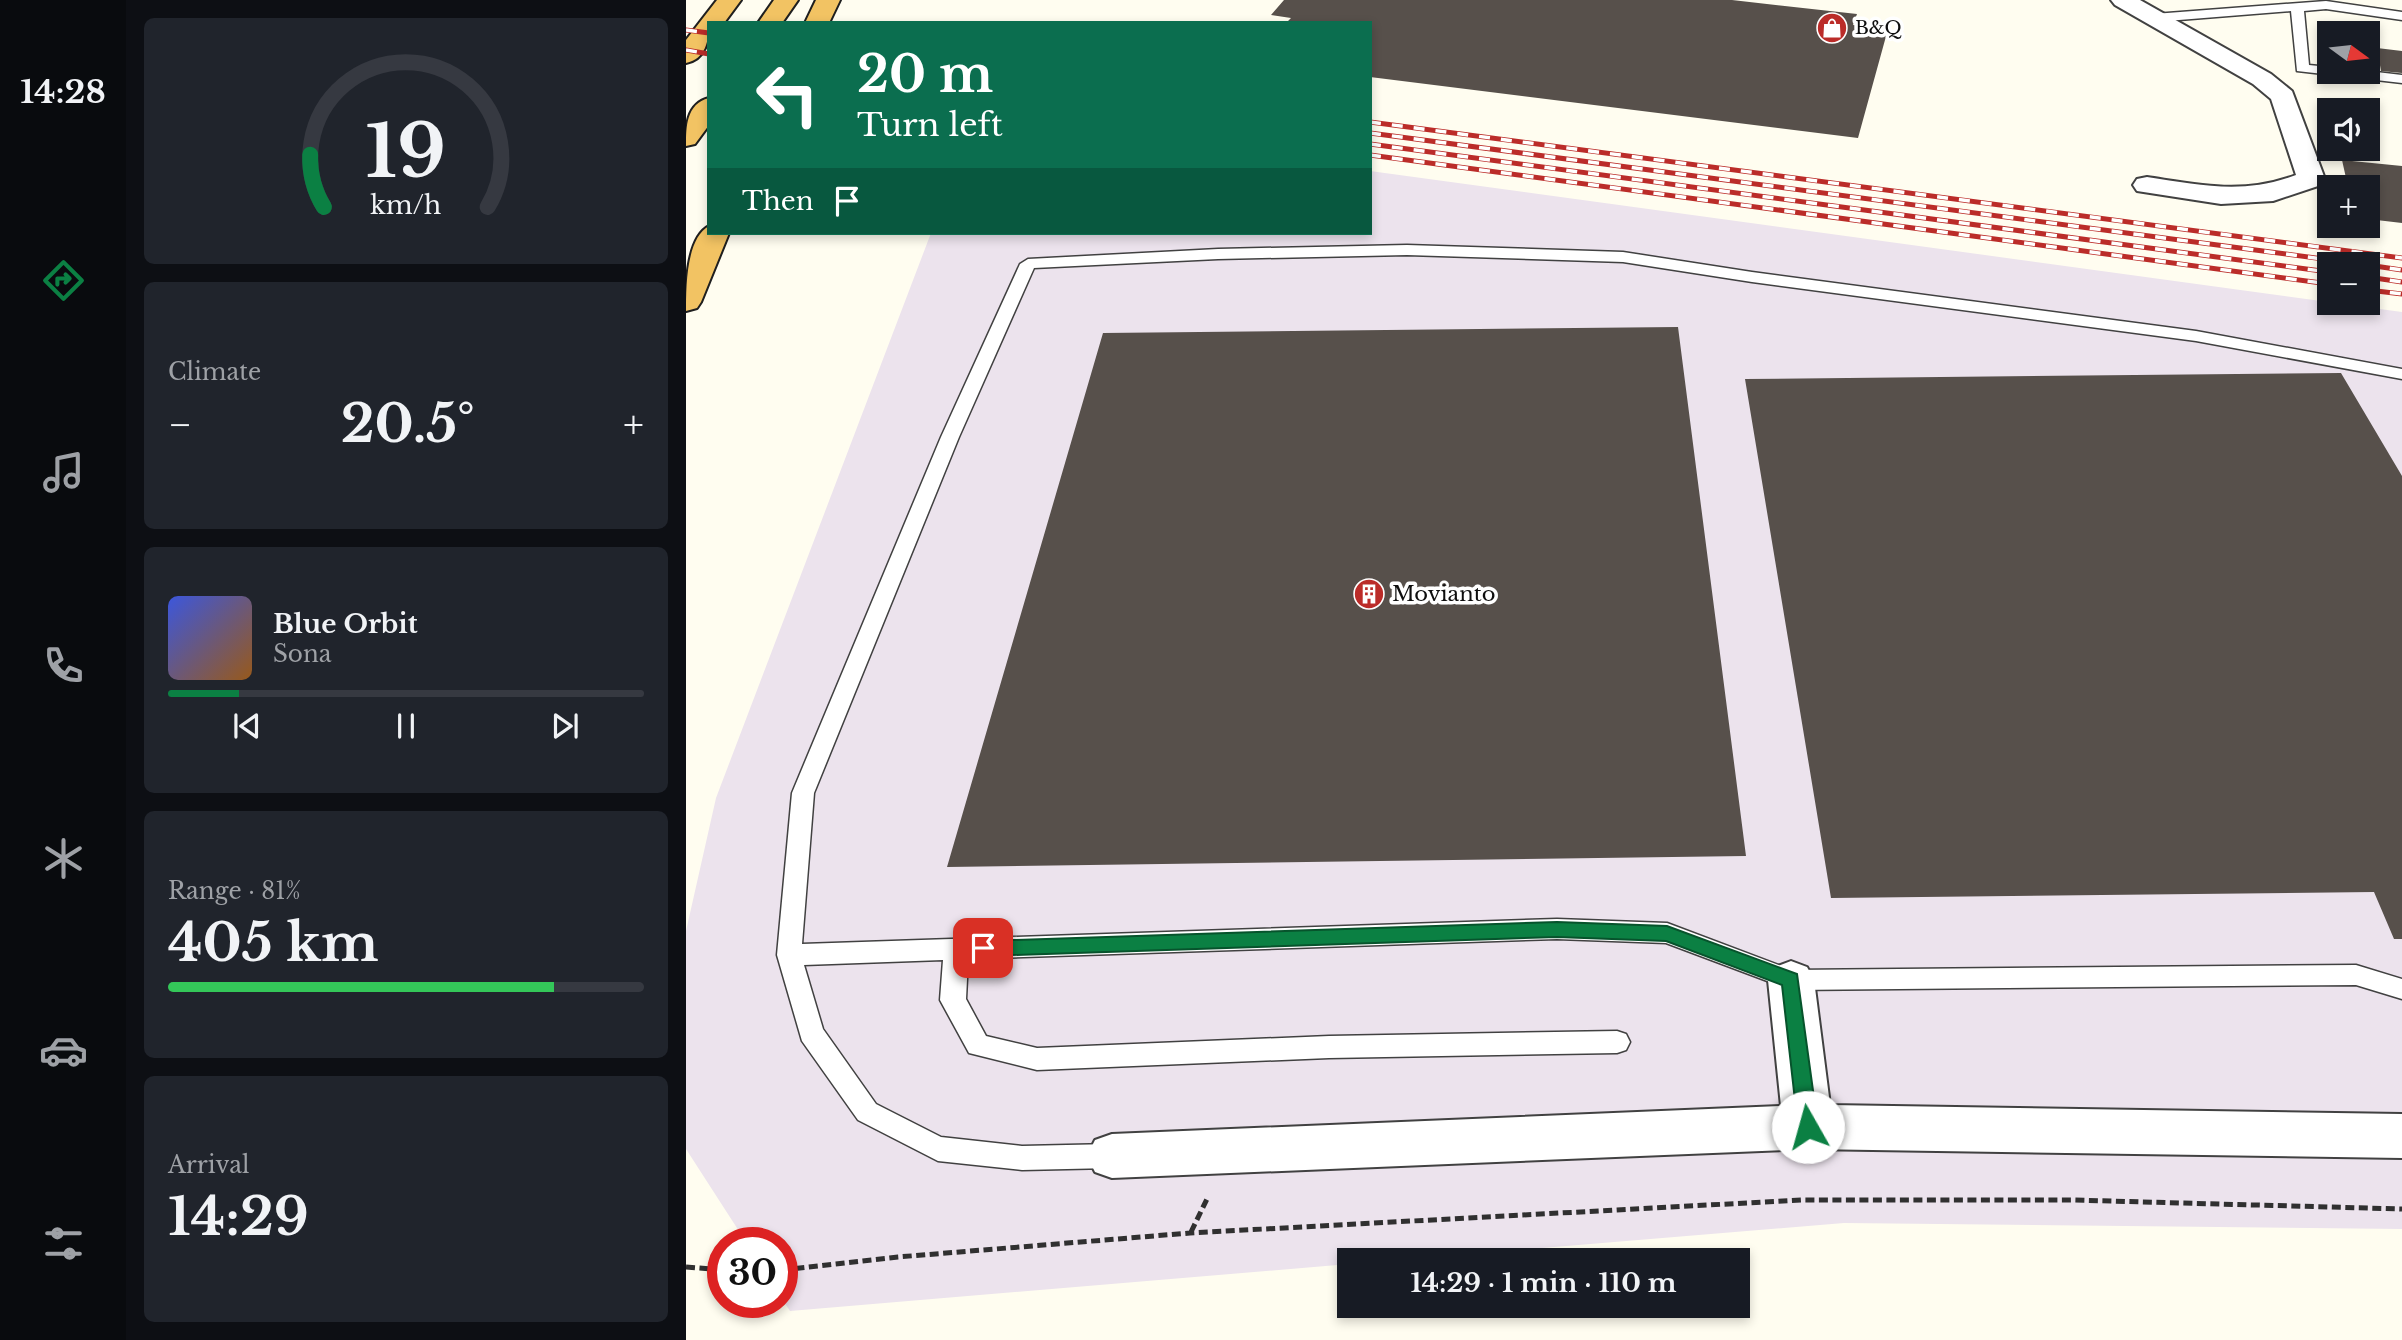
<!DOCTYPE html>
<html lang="en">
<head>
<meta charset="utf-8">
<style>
  :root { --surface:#171b24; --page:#20242c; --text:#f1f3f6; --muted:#9ea1a6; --line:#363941; --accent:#0b8043 }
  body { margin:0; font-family:"Libre Baskerville",serif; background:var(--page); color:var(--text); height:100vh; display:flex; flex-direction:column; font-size:26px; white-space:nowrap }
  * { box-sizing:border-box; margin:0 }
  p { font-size:23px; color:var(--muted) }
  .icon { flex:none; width:38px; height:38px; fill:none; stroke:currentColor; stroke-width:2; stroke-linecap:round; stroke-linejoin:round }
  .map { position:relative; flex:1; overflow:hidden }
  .details { display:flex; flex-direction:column; gap:18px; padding:18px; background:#0d0f14; width:560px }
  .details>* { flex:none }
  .hud { position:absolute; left:21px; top:21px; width:665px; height:214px; border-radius:0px; box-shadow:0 4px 10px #0003; background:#0b6e4f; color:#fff; overflow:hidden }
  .needle { width:46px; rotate:105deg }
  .buttons { position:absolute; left:1631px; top:21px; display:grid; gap:14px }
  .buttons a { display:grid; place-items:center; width:63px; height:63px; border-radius:0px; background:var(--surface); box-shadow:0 4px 10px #0003; font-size:35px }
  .speed { position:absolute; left:21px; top:1227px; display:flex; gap:14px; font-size:35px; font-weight:700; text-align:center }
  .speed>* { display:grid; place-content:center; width:91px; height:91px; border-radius:50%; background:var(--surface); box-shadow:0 4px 10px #0003; line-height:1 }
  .speed .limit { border:10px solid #d22; background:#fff; color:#111 }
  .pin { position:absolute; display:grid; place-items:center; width:60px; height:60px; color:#fff; margin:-30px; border-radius:14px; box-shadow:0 4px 10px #0006 }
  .me { position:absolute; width:77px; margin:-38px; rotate:353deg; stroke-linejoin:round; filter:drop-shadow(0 0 5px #0008) }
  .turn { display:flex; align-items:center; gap:24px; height:147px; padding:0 35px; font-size:32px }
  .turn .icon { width:91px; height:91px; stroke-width:2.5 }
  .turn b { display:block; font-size:49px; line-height:60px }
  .then { display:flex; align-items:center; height:66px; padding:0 35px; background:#0003; gap:14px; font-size:26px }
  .big { font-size:52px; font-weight:800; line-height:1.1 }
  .details .widget { flex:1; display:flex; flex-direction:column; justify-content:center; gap:10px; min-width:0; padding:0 24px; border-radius:10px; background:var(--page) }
  .details .dial { align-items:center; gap:0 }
  .dial svg { height:182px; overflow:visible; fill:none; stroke:var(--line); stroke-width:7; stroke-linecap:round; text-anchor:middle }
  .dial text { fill:var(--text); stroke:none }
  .song { display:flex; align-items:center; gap:21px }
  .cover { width:84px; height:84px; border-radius:10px; background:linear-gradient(135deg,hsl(230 70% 55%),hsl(30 70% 35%)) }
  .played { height:7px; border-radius:4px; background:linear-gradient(90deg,var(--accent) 15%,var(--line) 15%) }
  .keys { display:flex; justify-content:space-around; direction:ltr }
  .heat { display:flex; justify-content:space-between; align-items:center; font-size:38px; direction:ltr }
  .charge { height:10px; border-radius:5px; background:linear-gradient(90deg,#34c759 81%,var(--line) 0) }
  .trip { position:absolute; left:651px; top:1248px; width:413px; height:70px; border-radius:0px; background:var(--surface); box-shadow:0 4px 10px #0003; font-weight:800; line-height:70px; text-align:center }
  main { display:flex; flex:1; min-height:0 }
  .dock { display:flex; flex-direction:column; width:126px; justify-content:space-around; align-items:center; background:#090b0e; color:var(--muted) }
  .dock .icon { width:49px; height:49px }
  .dock .selected { color:var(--accent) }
  .dock b { font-size:32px; color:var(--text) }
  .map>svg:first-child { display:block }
  .industrial { fill:#ece3ed }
  .building { fill:#57504b }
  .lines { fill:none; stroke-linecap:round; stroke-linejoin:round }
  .service-casing { stroke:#414141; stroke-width:3 }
  .minor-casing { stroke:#414141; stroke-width:4 }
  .trunk-casing { stroke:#1f1f1f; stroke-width:4 }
  .path { stroke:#303030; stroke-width:5; stroke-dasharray:9 4.5; stroke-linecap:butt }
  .service { fill:#fff; fill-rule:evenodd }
  .minor { fill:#fff; fill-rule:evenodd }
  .trunk { fill:#f2c363; fill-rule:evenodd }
  .rail-casing { stroke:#bb2c29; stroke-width:5 }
  .rail { stroke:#fff; stroke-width:3.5; stroke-dasharray:11; stroke-linecap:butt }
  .route { fill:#0b8043; stroke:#07532c; stroke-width:2 }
  .labels { text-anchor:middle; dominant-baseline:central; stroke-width:7; stroke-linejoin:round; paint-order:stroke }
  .far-poi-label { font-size:18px; fill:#0e0e0e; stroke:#fff; text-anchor:start }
  .poi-label { font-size:21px; fill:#0e0e0e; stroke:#fff; text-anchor:start }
</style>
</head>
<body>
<main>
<nav class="dock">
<b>14:28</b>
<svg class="icon selected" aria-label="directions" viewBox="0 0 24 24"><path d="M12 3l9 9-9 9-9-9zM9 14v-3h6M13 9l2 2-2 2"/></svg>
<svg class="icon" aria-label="music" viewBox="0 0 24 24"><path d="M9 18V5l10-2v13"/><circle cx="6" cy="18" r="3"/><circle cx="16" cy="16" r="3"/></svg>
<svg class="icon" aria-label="phone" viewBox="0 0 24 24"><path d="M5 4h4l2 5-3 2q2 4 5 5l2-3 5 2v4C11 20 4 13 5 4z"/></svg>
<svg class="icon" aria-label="climate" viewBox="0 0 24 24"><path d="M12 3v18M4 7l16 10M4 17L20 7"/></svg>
<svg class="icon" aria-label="car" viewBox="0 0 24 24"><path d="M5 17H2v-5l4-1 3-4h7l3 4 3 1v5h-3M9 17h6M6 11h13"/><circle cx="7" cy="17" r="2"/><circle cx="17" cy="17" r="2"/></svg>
<svg class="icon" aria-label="filters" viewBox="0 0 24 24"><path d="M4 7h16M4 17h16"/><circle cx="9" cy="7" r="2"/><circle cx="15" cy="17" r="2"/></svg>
</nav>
<section class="details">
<div class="widget dial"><svg viewBox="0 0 100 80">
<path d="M14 69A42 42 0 1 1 86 69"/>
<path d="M14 69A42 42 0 0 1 8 46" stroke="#0b8043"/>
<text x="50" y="56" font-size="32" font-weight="700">19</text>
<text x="50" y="72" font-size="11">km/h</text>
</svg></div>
<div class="widget"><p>Climate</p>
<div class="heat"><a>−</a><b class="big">20.5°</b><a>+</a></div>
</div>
<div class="widget">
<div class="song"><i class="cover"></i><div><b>Blue Orbit</b><p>Sona</p></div></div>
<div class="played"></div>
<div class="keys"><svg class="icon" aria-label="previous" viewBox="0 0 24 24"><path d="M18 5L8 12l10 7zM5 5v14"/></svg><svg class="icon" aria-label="pause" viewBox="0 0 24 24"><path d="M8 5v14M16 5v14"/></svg><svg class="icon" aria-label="next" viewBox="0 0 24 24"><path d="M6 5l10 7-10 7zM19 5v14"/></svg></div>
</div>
<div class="widget"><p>Range · 81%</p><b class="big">405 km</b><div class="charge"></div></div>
<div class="widget"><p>Arrival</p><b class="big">14:29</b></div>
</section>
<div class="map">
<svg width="1716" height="1340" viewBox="0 0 1716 1340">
  <rect width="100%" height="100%" fill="#fffdf0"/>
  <!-- industrial -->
  <path class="industrial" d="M684 171 1716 312V1229L1158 1223 713 1260H663V1264L104 1311 96 1299V1242H60L0 1149V931L30 798 245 233H684Z"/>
  <!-- building -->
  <path class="building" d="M598 0H1046L1171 14 1167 25 1202 29 1172 138 684 77V23H600L605 18 585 15Z
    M1691 48 1716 51V73L1695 71Z
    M1656 160 1716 166V223L1682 219V187H1662Z
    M992 327 1060 856 261 867 417 333Z
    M1655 373 1716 476V939H1708L1688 892 1145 898 1059 379Z"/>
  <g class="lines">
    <!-- service casing -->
    <g class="service-casing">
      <path id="service" d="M1640 1 1716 12V20L1640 9 1618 11 1623 65 1643 67V72L1682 71 1716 75V83L1611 71 1605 11 1468 22 1462 18 1468 14Z
        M721 245 937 252 1066 272 1510 331 1716 369V379L1510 341 1066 282 937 262 721 255 532 259 348 268 273 437 128 793 116 944 871 919 981 923 1106 970 1670 965 1716 979V999L1670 985 1105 990 980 943 871 939 282 959 280 999 300 1036 351 1048 643 1036 931 1031 940 1034 944 1042 940 1050 931 1053 643 1058 351 1070 283 1053 254 1000 257 960 118 965 137 1029 190 1104 255 1137 336 1146 426 1144 436 1147 439 1156 436 1165 426 1168 336 1170 252 1161 172 1120 116 1041 91 955 106 793 255 437 334 264 342 259 532 249Z"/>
    </g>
    <!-- minor casing -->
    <g class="minor-casing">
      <path id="minor" d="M1425 0H1454L1585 74 1606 91 1639 179 1635 185 1587 201 1535 204 1451 191 1447 185 1451 179 1461 177C1515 185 1557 195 1610 175L1585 99 1567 84 1429 5Z
        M1105 961 1121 967 1128 980 1144 1105 1716 1114V1158L1122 1149 426 1178 409 1172 401 1156 409 1140 426 1134 1095 1106 1082 980 1089 967Z"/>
    </g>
    <!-- trunk casing -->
    <g class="trunk-casing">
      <path id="trunk" d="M31 0H55L38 23H23C23 40 20 59 0 63V40Z
        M88 0H112L96 23H72Z
        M130 0H154L143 23H119Z
        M23 98V125L9 144 0 146C0 127 0 104 23 98Z
        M23 226V233H43L15 302 11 308 0 311C0 288 0 238 23 226Z"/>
    </g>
    <!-- path -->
    <path class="path" d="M505 1232 521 1199
      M0 1267 37 1270
      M96 1270 212 1257 504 1233 1115 1200H1386L1716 1209"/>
    <!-- service -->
    <use href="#service" class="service"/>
    <!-- minor -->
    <use href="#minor" class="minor"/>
    <!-- trunk -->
    <use href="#trunk" class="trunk"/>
    <!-- rail casing -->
    <g class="rail-casing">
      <path id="rail" d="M0 30 23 33
        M0 50 23 54
        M684 122 1716 258
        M684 133 1675 264
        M684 144 1643 272
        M684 155 1643 284
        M1682 265 1716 270
        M1682 277 1716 282
        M1682 290 1716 294"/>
    </g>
    <!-- rail -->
    <use href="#rail" class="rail"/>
  </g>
  <!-- route -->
  <path class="route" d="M871 922 981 926 1111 974 1132 1127 1129 1133 1122 1136 1115 1133 1112 1127 1096 985 980 941 871 937 297 956 291 954 288 948 291 943 297 941Z"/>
  <!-- icons -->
  <defs>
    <g id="shop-disc" transform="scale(1.575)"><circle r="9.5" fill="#bb2c29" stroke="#fff"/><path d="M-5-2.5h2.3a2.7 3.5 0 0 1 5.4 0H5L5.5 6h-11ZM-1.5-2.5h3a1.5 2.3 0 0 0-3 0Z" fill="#fff"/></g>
    <g id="building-disc" transform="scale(1.575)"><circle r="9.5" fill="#bb2c29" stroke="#fff"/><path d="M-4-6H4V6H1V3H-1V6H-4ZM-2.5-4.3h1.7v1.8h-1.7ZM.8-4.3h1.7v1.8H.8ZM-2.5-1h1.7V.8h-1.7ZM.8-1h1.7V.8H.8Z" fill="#fff"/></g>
  </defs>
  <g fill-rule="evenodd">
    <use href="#shop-disc" x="1146" y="28"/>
    <use href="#building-disc" x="683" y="594"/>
  </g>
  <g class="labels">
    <!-- far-poi labels -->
    <g class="far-poi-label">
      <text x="1169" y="28">B&amp;Q</text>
    </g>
    <!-- poi labels -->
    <g class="poi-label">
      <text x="706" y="594">Movianto</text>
    </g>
  </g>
</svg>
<div class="buttons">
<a><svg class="needle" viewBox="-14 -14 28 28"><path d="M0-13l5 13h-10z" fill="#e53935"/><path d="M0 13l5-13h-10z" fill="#9ea1a6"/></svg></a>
<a><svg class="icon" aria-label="sound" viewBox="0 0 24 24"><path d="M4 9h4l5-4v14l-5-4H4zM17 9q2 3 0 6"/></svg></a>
<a>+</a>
<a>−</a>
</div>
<div class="speed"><div class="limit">30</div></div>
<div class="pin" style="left:297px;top:948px;background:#d93025"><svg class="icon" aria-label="arrive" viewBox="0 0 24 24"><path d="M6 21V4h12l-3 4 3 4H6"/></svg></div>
<svg class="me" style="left:1122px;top:1127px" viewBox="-20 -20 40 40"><circle r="19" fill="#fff"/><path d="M0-13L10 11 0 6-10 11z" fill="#0b8043"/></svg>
<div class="trip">14:29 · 1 min · 110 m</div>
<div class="hud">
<div class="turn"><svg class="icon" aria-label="left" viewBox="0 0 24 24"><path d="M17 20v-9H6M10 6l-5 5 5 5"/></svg><div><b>20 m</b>Turn left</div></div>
<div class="then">Then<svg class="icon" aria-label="arrive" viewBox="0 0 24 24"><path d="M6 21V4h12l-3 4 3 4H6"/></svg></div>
</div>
</div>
</main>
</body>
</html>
